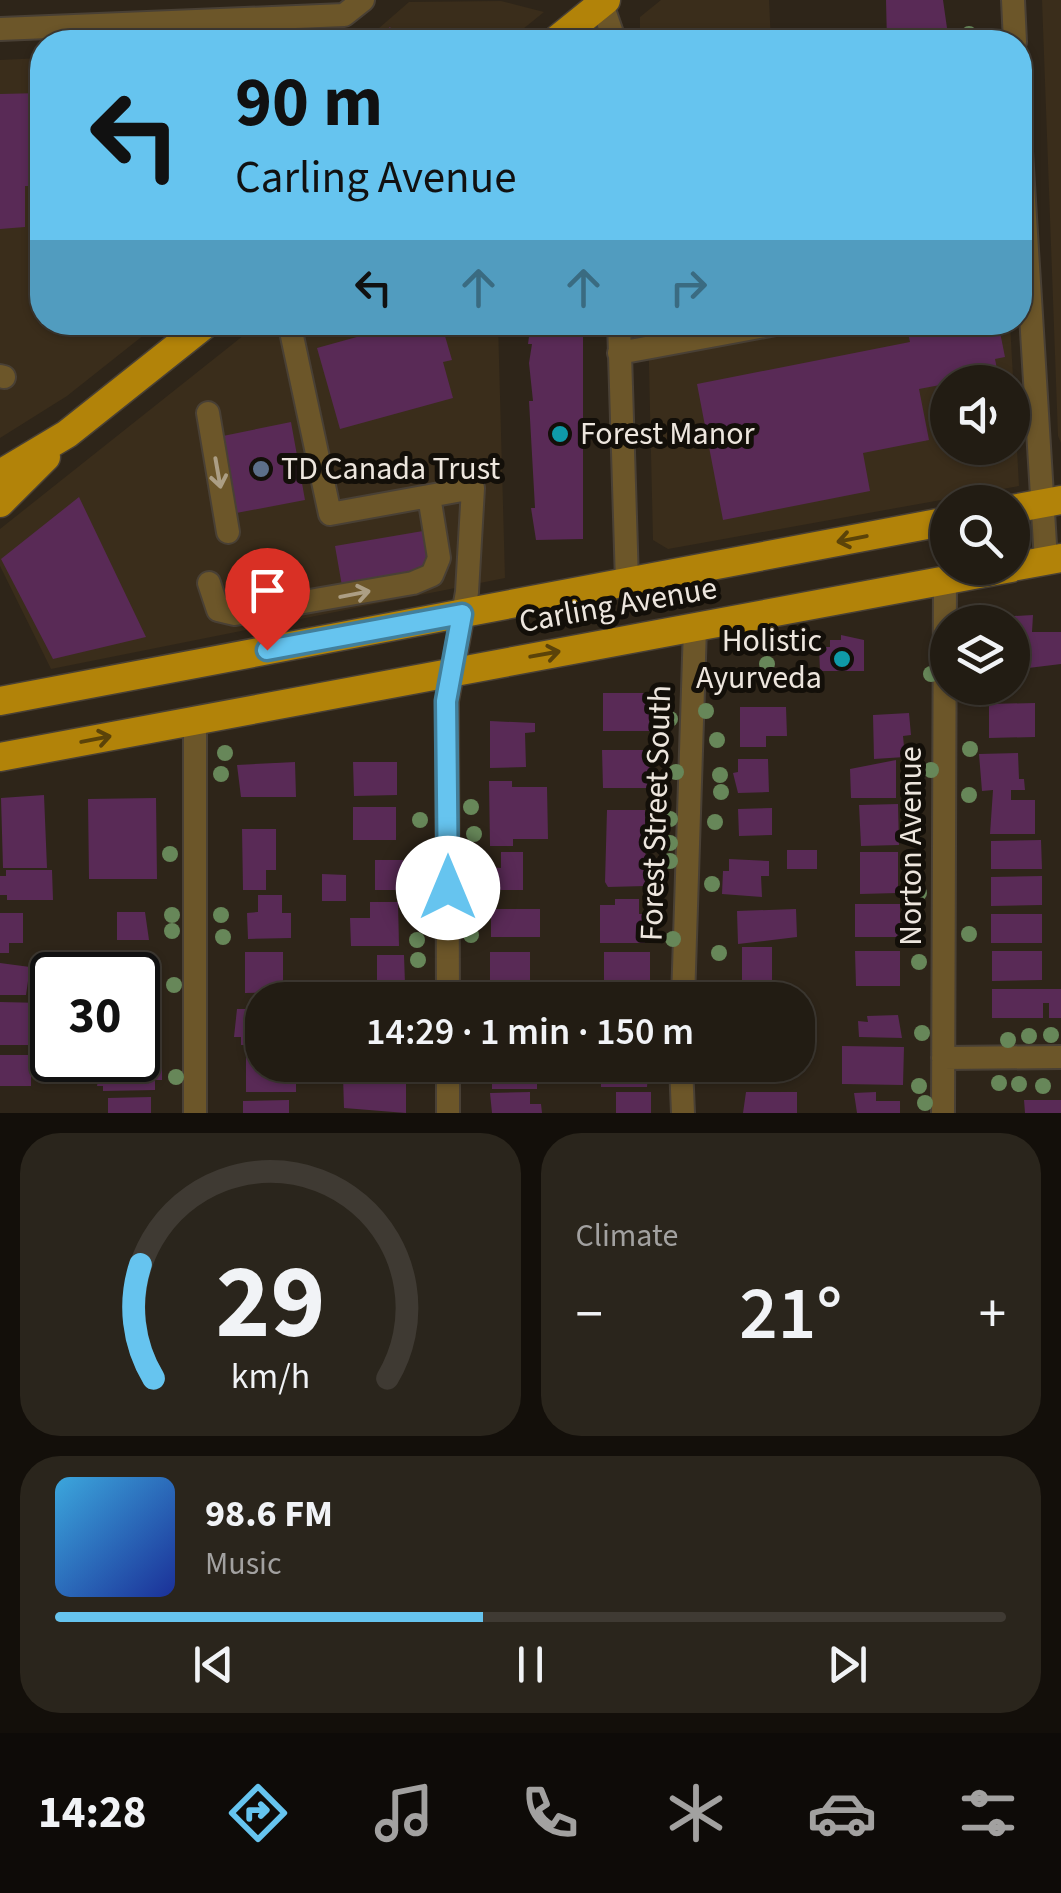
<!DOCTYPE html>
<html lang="en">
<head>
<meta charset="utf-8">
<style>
  :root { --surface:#221c13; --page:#2a251c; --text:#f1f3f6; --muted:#a2a1a0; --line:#3f3a33; --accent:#66c4ef }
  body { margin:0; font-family:"Source Sans 3",sans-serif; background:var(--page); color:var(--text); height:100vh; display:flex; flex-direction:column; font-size:38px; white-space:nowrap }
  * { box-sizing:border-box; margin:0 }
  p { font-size:32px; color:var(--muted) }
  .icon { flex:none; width:55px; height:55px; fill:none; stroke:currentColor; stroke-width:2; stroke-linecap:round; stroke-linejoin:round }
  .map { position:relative; height:1113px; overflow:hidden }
  .side { display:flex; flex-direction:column; gap:20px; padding:20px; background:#130f0a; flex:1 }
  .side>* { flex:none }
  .top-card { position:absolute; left:30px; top:30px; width:1002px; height:305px; border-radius:40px; box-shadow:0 2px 8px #0004,0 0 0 2px var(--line); background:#66c4ef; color:#111; overflow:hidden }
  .controls { position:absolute; left:930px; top:365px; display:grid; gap:20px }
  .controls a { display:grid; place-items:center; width:100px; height:100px; border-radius:50%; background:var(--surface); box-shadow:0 2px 8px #0004,0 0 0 2px var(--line); font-size:50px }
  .speed { position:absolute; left:30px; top:952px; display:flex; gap:20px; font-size:50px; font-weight:700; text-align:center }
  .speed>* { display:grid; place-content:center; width:130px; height:130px; border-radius:50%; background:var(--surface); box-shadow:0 2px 8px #0004,0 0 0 2px var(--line); line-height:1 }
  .speed .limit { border:5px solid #111; border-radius:15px; background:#fff; color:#111 }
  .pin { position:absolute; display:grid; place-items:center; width:85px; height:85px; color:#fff; margin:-102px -42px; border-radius:50% 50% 50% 0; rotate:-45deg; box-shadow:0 0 10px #0007 }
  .pin .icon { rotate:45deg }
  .me { position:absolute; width:110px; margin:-55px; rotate:0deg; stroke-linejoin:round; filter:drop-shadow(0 0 8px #0008) }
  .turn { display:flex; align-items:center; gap:35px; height:210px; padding:0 40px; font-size:45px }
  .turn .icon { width:130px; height:130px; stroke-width:2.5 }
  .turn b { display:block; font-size:70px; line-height:85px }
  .lanes { display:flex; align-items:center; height:95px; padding:0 40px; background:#0003; justify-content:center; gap:50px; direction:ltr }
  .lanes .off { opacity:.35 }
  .big { font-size:75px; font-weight:600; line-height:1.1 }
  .side .card { flex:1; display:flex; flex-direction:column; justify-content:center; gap:15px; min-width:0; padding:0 35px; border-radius:40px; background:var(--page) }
  .side .dial { align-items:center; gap:0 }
  .dial svg { height:260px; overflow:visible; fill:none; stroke:var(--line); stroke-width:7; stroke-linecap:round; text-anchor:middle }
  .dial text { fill:var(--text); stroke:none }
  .song { display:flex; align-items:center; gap:30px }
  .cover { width:120px; height:120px; border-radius:15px; background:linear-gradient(135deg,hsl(200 70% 55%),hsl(230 70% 35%)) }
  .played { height:10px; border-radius:5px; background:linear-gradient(90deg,var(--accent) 45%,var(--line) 45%) }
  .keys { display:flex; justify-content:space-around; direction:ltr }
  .heat { display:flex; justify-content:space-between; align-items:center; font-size:55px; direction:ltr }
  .side .tiles { flex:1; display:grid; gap:20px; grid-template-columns:1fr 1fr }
  .card:last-child { grid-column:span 2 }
  .trip { position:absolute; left:245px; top:982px; width:570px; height:100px; border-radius:40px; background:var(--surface); box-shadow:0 2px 8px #0004,0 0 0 2px var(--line); font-weight:600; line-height:100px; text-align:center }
  .tab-bar { display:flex; height:160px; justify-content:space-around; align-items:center; background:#0e0b08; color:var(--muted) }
  .tab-bar .icon { width:70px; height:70px }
  .tab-bar .selected { color:var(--accent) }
  .tab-bar b { font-size:45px; color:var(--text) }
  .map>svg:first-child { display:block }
  .built { fill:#3a2d1b; fill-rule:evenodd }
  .building { fill:#592a56 }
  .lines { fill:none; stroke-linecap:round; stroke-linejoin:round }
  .minor-casing { stroke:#494035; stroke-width:26 }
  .major-casing { stroke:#494035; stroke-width:31 }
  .minor { stroke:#6c5629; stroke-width:22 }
  .major { stroke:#b28309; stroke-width:28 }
  .tree { fill:#678759 }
  .oneway { stroke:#ac9e84 }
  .oneway2 { stroke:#5b4309 }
  .route-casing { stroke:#427f9b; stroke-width:25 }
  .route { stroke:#66c4ef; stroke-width:18 }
  .culture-dot { fill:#0f9aa8; stroke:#130f09; stroke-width:4 }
  .service-dot { fill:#5c6f8a; stroke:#130f09; stroke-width:4 }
  .labels { text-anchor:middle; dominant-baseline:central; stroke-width:10; stroke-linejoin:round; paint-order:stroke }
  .poi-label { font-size:32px; fill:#ede6de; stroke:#130f09; text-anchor:start }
  .street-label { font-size:32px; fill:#ede6de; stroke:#130f09 }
</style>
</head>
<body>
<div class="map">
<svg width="1061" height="1113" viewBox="0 0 1061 1113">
  <rect width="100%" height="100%" fill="#2e2519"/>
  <!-- built -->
  <path class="built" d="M661 0H769L771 42H640V17Z
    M1042 0H1061V443L1058 436Z
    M501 1 544 12 507 42H363L409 2Z
    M42 58V322L159 323 67 396 0 438V60Z
    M259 323H498L505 578 51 669 0 566V529Z
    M648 323H1010L1019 486 668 549 653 540ZM948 382H1012V448H948Z"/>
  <!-- building -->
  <path class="building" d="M886 0H943L949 42H887Z
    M390 27 401 42H382L386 40 381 34Z
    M42 93V186H25V227L0 229V94Z
    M384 322H448L452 334 445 336 452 360 443 362 453 398 340 429 317 348 382 330Z
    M531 322H579L583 331V539L536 540 531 508H535L529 401H533L529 363 532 344H528Z
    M959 322H998L1005 357 995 359 998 374 919 389 929 440 863 453 870 491 723 520 697 384 910 342 908 333Z
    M291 422 305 500 231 514 218 437Z
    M79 497 146 637 53 659 1 559Z
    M423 531 430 571 342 586 335 546Z
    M1033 615 1032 632H1061V664L1012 670V622H995V617Z
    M841 635 864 640V671H820L819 647H830V640H841Z
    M603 693H649V731H603Z
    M1035 703V737L989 738V704Z
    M740 707H786L787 736H766V747H740Z
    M909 713 911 735 903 736 905 757 874 759 873 715Z
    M490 721 535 723V732L525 733 526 767 490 768Z
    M602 750H649L650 788H603Z
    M1018 753 1019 779H1024L1025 790H1011V800H1035V834H990L993 790 982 791 979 754Z
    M738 759H768L769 792 738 793 733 773 738 772Z
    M896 760V798H851L850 769Z
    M295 762 296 797H241L237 765Z
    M353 762H397V795L354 796Z
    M489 781H512V787H547L548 839H513V846H490Z
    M44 795 47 868H3L1 798Z
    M156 798 157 879H89L88 799Z
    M898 804 899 845 861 846 859 805Z
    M353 807H396V840H353Z
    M772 808V835L739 836 738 809Z
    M607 810H645L646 886 608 887 605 882Z
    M242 829H276V870H266V890H243Z
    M1041 840 1042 869H991V841Z
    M787 850H817V869H787Z
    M501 852H523V890H489V867L501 868Z
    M860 852H898V893L860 894Z
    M729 859 769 861V876H761L762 897 722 894 723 871H729Z
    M375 860H403V890H375Z
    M6 870H52L53 900H7V895H0V876H6Z
    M322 874 346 875V901H322Z
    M1042 876V905L991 906V877Z
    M258 895H282V913H291V938L248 939 247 913 258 912Z
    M615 899H639V914H645V943H600V905H615Z
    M370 902H398L399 946H351L350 918H370Z
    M855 904H900V937H855Z
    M491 909H540V937H491Z
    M796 909 797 937 738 944 737 911Z
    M117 912H145L149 940H117Z
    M0 913H23V943H9V953H0Z
    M991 914H1042V943H991Z
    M742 947H772V990L742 991Z
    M855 951H900V986H856Z
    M992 951H1042V980L992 981Z
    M245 952H283V992L245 993Z
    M490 952H530V992H490Z
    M604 952H650V986L604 987Z
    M127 953H148V973L93 975V968H100V957H127Z
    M377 955H404L405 984H377Z
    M0 963 30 967 26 995H0Z
    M992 989H1061V1018H1049V1003H1043V1018H992Z
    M787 996V1000H744V997Z
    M0 1002 44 1003V1045H0Z
    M146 1006 153 1024 138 1031V1007Z
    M237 1009H262V1045H241V1037H234Z
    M898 1015 902 1038 859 1037 858 1021 868 1022 867 1016Z
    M842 1046 904 1047 903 1085 842 1084Z
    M246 1049H262V1065H296V1092H246Z
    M138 1054H154V1063H162V1080H155V1090L103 1091V1086H97L102 1060H138Z
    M0 1055H31V1086H0Z
    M492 1065H537V1089H492Z
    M601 1065H649L647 1087H601Z
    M743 1065H775V1084L743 1081Z
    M396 1074V1082L406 1081V1113L344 1108 343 1076Z
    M530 1092V1104H541L542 1113H492L490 1093Z
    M616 1092H651V1113H616Z
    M746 1092H797V1113H743Z
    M876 1092V1101H900V1113H857L854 1093Z
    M151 1097V1113H108V1098Z
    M289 1100V1113H243V1101Z
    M1024 1100H1061V1113H1025Z"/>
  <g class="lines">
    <!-- minor casing -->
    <g class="minor-casing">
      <path id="minor" d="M1013 0 1015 42
        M602 4 615 42
        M0 29 344 15 363 0
        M1020 135 1046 561
        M289 322 330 514 473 488 467 592 447 701 448 1000
        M619 322 627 582
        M619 353 786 322
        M0 376 4 377
        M208 413 228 532
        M209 583 218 610 235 614 413 583 432 575 439 558 429 496
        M195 720V1113
        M683 1000 695 627
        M943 1058 1061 1057
        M448 1065V1113
        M681 1065 683 1113
        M943 1113 945 580"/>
    </g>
    <!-- major casing -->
    <g class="major-casing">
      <path id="major" d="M554 42 606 0
        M0 474 67 434 208 322
        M0 503 46 457
        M1012 509 1061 500
        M1012 567 1061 558
        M0 701 948 521
        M0 757 1011 568"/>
    </g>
    <!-- minor -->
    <use href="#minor" class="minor"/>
    <!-- major -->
    <use href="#major" class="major"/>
  </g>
  <!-- trees -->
  <g class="tree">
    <circle cx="969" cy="34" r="8"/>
    <circle cx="767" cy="664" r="8"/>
    <circle cx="931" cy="674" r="8"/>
    <circle cx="706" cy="711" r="8"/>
    <circle cx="670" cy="719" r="8"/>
    <circle cx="717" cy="740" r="8"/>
    <circle cx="970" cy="749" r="8"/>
    <circle cx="225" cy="753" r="8"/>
    <circle cx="931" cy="770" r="8"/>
    <circle cx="676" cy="772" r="8"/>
    <circle cx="221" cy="774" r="8"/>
    <circle cx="720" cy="775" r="8"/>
    <circle cx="721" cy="792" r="8"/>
    <circle cx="969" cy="795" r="8"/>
    <circle cx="471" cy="807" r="8"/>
    <circle cx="670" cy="819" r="8"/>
    <circle cx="420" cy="820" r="8"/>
    <circle cx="715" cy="822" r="8"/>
    <circle cx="474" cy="834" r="8"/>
    <circle cx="670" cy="843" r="8"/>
    <circle cx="170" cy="854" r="8"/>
    <circle cx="670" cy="861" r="8"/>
    <circle cx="712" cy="884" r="8"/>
    <circle cx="919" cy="893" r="8"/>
    <circle cx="172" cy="915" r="8"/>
    <circle cx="221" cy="915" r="8"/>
    <circle cx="172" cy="931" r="8"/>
    <circle cx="969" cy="934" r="8"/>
    <circle cx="471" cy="935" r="8"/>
    <circle cx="223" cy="937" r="8"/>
    <circle cx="673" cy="939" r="8"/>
    <circle cx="417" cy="940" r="8"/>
    <circle cx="719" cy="953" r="8"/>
    <circle cx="418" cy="960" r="8"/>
    <circle cx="919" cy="962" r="8"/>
    <circle cx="174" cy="985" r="8"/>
    <circle cx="922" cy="1033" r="8"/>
    <circle cx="1051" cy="1035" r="8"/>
    <circle cx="1029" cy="1036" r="8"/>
    <circle cx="1008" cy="1040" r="8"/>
    <circle cx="176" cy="1077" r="8"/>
    <circle cx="999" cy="1083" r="8"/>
    <circle cx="1019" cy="1084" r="8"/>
    <circle cx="919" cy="1086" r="8"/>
    <circle cx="1043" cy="1086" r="8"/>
    <circle cx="925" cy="1103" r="8"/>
  </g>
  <!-- one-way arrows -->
  <defs><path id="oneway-shaft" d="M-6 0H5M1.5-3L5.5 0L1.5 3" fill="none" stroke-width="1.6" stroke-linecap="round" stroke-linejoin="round" transform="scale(2.5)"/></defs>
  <g class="oneway">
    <use href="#oneway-shaft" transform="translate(218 473) rotate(80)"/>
    <use href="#oneway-shaft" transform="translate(355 594) rotate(-11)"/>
  </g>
  <g class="oneway2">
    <use href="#oneway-shaft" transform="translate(852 539) rotate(169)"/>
    <use href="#oneway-shaft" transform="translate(545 654) rotate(-10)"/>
    <use href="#oneway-shaft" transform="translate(96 739) rotate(-11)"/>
  </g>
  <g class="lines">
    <!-- route casing -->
    <g class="route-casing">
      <path id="route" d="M267 650 462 614 446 701 448 888"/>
    </g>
    <!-- route -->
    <use href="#route" class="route"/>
  </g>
  <!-- markers -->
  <g class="culture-dot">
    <circle cx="560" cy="434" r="10"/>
    <circle cx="842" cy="659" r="10"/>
  </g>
  <circle class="service-dot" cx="261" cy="469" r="10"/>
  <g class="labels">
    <!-- poi labels -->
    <g class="poi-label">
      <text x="580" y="434">Forest Manor</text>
      <text x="281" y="469">TD Canada Trust</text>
      <text x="822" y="641" text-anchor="end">Holistic<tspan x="822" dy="37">Ayurveda</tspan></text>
    </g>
    <!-- street labels -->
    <g class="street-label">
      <text transform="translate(618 605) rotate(-10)">Carling Avenue</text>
      <text transform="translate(656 813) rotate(-88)">Forest Street South</text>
      <text transform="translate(911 846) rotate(-90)">Norton Avenue</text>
    </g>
  </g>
</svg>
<div class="controls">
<a><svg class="icon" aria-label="sound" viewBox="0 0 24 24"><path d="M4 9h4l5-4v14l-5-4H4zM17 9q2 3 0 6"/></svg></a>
<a><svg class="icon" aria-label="search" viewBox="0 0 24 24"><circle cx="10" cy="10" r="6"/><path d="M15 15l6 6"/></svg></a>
<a><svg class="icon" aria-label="layers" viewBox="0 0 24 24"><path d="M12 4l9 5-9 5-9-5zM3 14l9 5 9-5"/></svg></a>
</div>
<div class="speed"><div class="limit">30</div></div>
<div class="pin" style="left:267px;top:650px;background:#d93025"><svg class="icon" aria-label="arrive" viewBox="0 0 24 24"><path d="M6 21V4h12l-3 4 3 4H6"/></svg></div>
<svg class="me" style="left:448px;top:888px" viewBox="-20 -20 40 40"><circle r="19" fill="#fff"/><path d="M0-13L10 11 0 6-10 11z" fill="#66c4ef"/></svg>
<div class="trip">14:29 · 1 min · 150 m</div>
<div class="top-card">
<div class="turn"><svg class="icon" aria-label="left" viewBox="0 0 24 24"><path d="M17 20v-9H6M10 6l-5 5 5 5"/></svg><div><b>90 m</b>Carling Avenue</div></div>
<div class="lanes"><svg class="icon" aria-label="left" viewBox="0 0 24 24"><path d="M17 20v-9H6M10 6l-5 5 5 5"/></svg><svg class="icon off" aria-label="ahead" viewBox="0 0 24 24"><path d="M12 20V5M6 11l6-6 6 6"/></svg><svg class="icon off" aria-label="ahead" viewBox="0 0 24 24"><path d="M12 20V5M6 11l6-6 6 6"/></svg><svg class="icon off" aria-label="right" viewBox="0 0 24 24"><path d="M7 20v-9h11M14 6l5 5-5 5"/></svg></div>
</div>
</div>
<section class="side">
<div class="tiles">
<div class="card dial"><svg viewBox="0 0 100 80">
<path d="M14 69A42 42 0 1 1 86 69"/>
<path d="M14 69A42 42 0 0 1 10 34" stroke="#66c4ef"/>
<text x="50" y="56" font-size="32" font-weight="700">29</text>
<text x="50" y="72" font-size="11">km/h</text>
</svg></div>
<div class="card"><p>Climate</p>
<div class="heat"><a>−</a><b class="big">21°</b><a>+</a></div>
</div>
<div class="card">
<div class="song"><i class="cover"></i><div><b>98.6 FM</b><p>Music</p></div></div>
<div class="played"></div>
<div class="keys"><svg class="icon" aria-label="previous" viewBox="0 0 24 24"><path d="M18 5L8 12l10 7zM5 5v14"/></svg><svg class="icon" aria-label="pause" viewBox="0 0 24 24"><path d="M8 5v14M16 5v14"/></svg><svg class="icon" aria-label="next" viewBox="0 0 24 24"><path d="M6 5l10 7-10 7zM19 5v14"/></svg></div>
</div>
</div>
</section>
<nav class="tab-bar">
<b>14:28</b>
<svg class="icon selected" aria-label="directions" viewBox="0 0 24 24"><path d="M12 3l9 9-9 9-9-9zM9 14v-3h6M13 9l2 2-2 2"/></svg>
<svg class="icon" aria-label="music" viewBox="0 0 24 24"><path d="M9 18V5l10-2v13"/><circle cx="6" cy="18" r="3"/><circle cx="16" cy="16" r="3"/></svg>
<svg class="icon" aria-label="phone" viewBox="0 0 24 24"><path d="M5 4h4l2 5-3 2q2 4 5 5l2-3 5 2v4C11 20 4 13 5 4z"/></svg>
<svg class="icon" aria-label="climate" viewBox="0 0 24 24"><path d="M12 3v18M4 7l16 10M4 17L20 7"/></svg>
<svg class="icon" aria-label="car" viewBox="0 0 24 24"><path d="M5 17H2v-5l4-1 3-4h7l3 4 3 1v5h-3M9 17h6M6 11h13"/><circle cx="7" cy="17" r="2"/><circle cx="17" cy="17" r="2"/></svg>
<svg class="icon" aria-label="filters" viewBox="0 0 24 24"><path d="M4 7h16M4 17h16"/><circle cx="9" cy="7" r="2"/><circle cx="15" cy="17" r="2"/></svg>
</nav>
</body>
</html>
